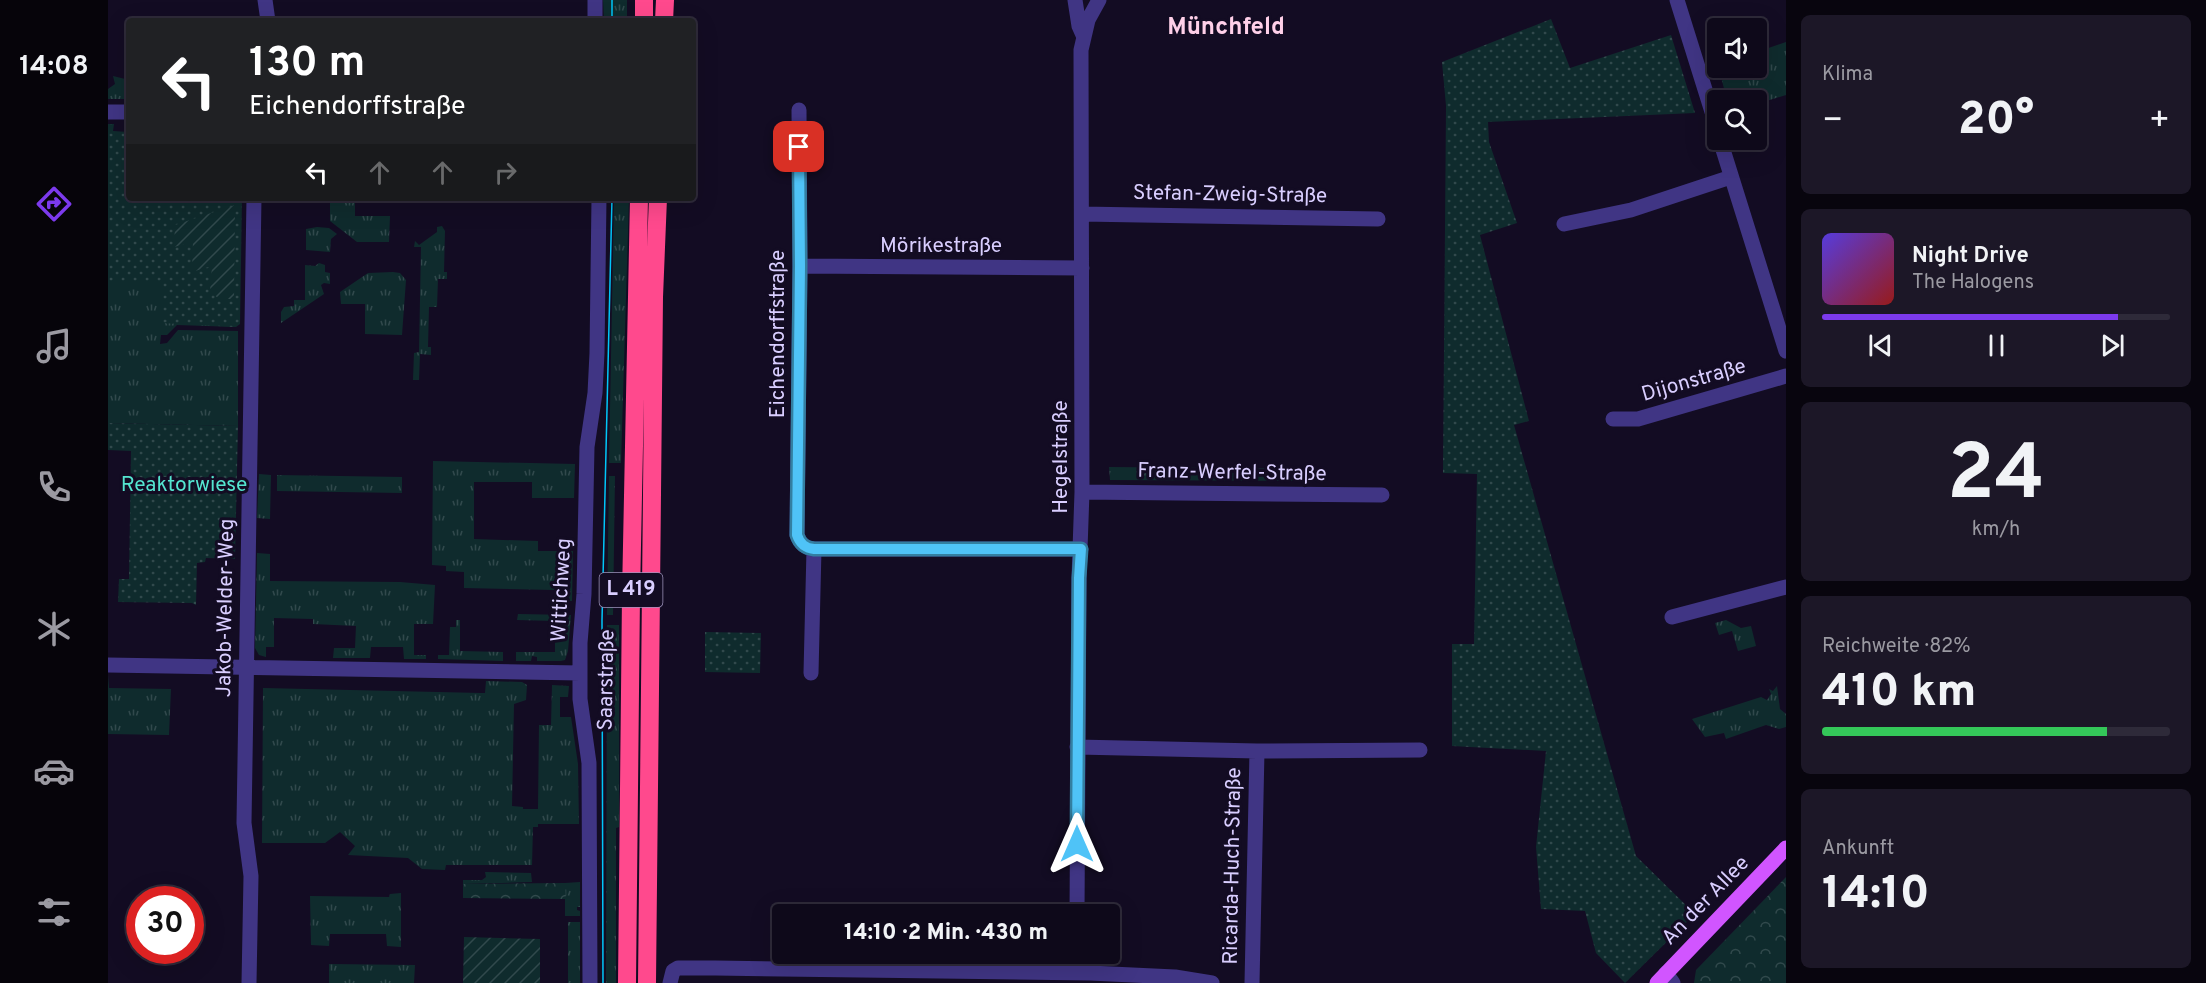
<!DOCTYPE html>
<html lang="de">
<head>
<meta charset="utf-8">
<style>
  :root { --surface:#0e091a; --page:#1c1727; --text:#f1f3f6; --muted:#9b9aa2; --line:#2e2a39; --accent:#7c3aed }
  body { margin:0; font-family:Overpass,sans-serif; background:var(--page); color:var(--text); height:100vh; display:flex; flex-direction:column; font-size:22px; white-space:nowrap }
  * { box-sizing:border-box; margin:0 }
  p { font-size:20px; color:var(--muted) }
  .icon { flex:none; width:33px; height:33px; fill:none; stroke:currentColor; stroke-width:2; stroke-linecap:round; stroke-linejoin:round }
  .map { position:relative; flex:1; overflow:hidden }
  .drawer { display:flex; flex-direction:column; gap:15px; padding:15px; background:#08050e; width:420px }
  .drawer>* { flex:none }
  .top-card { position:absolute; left:18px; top:18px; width:570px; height:183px; border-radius:6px; box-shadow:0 6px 24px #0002,0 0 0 2px var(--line); background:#202124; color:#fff; overflow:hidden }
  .tools { position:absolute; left:1599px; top:18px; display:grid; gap:12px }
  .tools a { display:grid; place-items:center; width:60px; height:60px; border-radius:6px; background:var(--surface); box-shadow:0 6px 24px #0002,0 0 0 2px var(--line); font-size:30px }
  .speed { position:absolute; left:18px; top:886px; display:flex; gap:12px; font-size:30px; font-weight:700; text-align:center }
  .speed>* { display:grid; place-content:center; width:78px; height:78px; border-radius:50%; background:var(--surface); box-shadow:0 6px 24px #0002,0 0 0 2px var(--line); line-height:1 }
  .speed .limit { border:9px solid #d22; background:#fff; color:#111 }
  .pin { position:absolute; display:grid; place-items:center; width:51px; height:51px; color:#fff; margin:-26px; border-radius:12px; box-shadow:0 3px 9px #0006 }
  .me { position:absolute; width:66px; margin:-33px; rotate:0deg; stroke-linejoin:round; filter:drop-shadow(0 0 4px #0008) }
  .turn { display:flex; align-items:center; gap:21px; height:126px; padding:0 24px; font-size:27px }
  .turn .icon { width:78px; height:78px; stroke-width:2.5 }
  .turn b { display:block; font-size:42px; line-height:51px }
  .lanes { display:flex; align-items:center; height:57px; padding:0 24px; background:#0003; justify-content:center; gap:30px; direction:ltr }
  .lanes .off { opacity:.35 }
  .big { font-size:45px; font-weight:800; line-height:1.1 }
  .drawer .widget { flex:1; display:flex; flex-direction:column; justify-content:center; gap:9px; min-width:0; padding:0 21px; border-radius:9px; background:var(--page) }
  .drawer .dial { align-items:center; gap:0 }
  .dial b { font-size:78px; line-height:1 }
  .song { display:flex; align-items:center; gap:18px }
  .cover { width:72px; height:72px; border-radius:9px; background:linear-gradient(135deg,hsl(250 70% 55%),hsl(0 70% 35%)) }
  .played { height:6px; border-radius:3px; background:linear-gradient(90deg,var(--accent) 85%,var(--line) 85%) }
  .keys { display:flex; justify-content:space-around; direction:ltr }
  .heat { display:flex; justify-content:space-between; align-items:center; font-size:33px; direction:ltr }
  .charge { height:9px; border-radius:4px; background:linear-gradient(90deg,#34c759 82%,var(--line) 0) }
  .trip { position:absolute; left:664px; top:904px; width:348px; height:60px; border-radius:6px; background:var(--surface); box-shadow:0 6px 24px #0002,0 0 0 2px var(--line); font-weight:800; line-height:60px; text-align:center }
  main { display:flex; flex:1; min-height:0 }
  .menu { display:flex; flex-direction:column; width:108px; justify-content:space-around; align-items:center; background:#06040a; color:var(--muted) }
  .menu .icon { width:42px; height:42px }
  .menu .current { color:var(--accent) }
  .menu b { font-size:27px; color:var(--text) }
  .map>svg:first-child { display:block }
  .grass { fill:url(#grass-tufts) }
  .forest { fill:url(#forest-crowns) }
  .park { fill:url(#park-dots) }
  .garden { fill:url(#garden-furrows) }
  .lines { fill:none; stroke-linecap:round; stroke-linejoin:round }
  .minor { stroke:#403584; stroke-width:15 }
  .major { stroke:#d155ff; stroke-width:15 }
  .highway { stroke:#ff498d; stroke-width:18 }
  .tram { stroke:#00c6f9; stroke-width:1.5 }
  .route-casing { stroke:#337fa1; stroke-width:15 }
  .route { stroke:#4fc3f7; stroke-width:10 }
  .labels { text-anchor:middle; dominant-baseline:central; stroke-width:6; stroke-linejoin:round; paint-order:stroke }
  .shield { fill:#130c23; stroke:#9e94bd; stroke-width:1.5 }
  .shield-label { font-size:20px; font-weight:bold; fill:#d9ceff }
  .street-label { font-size:21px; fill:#d9ceff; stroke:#130c23 }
  .park-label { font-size:21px; fill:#54e5d0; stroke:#130c23 }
  .quarter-label { font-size:24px; font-weight:bold; fill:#ffd0e9; stroke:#130c23 }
</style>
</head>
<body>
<main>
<nav class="menu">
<b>14:08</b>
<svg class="icon current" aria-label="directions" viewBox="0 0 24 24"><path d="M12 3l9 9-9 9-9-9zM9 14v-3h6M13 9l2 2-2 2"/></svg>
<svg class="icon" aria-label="music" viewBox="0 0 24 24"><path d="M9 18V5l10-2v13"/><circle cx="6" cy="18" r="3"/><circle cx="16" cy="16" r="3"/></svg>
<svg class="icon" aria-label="phone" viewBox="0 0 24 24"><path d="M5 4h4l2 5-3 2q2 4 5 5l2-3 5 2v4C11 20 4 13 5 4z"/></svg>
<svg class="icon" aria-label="climate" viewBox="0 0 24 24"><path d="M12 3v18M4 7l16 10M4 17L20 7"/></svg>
<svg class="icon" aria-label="car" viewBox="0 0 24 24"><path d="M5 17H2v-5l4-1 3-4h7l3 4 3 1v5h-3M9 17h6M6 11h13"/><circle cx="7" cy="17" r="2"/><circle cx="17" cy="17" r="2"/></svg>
<svg class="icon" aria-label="filters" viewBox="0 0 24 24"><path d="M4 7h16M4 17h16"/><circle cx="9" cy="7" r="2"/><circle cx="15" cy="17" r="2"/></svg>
</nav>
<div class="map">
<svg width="1678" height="983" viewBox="0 0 1678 983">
  <defs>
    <pattern id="grass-tufts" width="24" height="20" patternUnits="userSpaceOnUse" patternTransform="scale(1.5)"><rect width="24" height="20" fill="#0f2b2d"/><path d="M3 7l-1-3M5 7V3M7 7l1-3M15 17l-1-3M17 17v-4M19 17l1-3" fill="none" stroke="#31494c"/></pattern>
    <pattern id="forest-crowns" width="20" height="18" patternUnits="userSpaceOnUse" patternTransform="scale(1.5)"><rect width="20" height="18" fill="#0f2b2d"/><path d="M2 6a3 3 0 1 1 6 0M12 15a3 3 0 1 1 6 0" fill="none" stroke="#31494c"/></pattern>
    <pattern id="park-dots" width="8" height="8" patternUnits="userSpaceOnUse" patternTransform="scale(1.5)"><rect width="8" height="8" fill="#0f2b2d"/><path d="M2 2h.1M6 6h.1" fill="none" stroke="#31494c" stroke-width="1.8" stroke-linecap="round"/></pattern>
    <pattern id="garden-furrows" width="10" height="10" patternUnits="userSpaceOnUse" patternTransform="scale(1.5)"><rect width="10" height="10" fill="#0f2b2d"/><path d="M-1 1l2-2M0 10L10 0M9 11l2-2" fill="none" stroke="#31494c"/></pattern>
  </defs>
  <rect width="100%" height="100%" fill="#130c23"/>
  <!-- grass -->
  <path class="grass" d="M495 0H519V21H496Z
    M1678 42V95L1649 104 1648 100H1619L1613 77 1614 68H1648L1649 52Z
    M5 76 21 80V99H0V89L7 84Z
    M506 198H521L513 463H501Z
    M222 202H247V216H282L281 242H249L222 221Z
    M334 226 337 231 336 272H339V279H330L329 307H321L320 347H323V355L312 354 311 380H305L306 353 311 352 313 247H306L307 241 311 245 329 232V227Z
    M209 227 221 228 229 234 223 239 222 252 198 250V229Z
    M0 245 128 327 69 325 59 335H53L52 344 59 343 70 330 130 331V426L0 423Z
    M211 263 217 265V272L222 273V284L216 283 213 285 216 294 173 323V312L176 307 186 306V300H197V265L207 266Z
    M285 272 292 273 298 280 294 335 257 334V304H233L232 292 260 273Z
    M325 461 467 464 466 498H424V482H366V539L430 541V551H465L464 601H446V590L356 588V572L338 571V566L324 565Z
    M1001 467 1215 469V481L1002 480Z
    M151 474 163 475 162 519 149 518Z
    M169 475 294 477V493L169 491Z
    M501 476H507L505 615H499Z
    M149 553 162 554V581L292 582 327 585 325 624H306V655H318V659H296L295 647H263L262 658H225L226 648H247L248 626 205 624V619L166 618V647H158V657L151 655 147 648Z
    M410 614 463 615 460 651 457 660 453 661H429V657L424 656 423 661H408V652H447V621L409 620Z
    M348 620H352V651L395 652V661L330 659V655H341L342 627H348Z
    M1618 620 1633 628 1643 626 1648 646 1630 651 1624 631 1611 635 1607 623Z
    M499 625H511V827L508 828V983H498Z
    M0 675 1 688 63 689 61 735 0 734Z
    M378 681 414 682 419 685 418 700 406 704 404 806 415 807V809H430L431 725H443L444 685 461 686 460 697H452V717H463L470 764 471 824H430V827H425L424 865H338L337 870 314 869 300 858 240 855 247 846 232 832 217 843H154L155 688 373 693H377Z
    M1669 686 1672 709 1678 714V727L1671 729 1658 725 1618 739 1616 733 1597 737 1584 719 1653 697 1659 700 1663 694 1661 689 1665 691Z
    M377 872 423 873 424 882 355 884V880H374L378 877Z
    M472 882V907H469V910L472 911V916H457V883Z
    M293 893V947L279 946 278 934H222L221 946 203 945 202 896 281 897 282 894Z
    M460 922H472V983H460Z
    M221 964 307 965 306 983H221Z"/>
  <!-- forest -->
  <path class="forest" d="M1678 877V983H1586L1588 970Z
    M457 883 458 899 355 898V884Z"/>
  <!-- park -->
  <path class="park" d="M1443 19 1462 68 1563 35 1587 113 1380 122 1381 142 1409 223 1372 235 1421 421 1406 425 1528 856 1587 914 1517 983 1488 953 1477 911 1433 909 1428 847 1438 751 1344 746V644H1366L1369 474 1335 473 1338 106 1334 62Z
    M0 124H6L5 131 21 132V198H134L132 324 128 327 53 323V283L0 282Z
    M0 423 130 426 127 559 98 558 97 562 89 563 88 605 84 603 10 602 11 579H21L23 451 0 450Z
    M597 632 653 633 652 673 597 672Z"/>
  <!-- garden -->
  <path class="garden" d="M127 205 126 299H111L102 291 104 266 87 271 84 269 85 242 66 247 67 225Z
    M356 937 432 939V983H355Z"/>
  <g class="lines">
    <!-- minor -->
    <path class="minor" d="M157 0 160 21
      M487 0V21
      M967 0 971 26 975 35
      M1569 0 1610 131
      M691 110 692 266 689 535C692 544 697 548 706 549H973
      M0 112H21
      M1612 140 1678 351
      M974 214 1270 219
      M1456 224 1523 210 1623 177
      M692 266 974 268
      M1505 419H1530L1678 376
      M974 492 1274 495
      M1564 617 1678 587
      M0 665 472 673
      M703 673 706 549
      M969 747 1149 751 1312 750
      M969 915 971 578 974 492 973 50 980 20 991 0
      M971 954 975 965 982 973
      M1558 973 1565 983
      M141 983 143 876 136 823 146 198
      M482 983 481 763 472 699V643L476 594 479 447 487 393 489 353 491 198
      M562 983 565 971 570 968H607L982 973 1067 977 1104 983
      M1144 983 1149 751"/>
    <!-- major -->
    <path class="major" d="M1549 983 1678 848"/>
    <!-- highway -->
    <path class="highway" d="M536 21V0
      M556 21 557 0
      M519 983 523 595 531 198
      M539 983 546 297 550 198"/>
    <!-- tram -->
    <path class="tram" d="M504 0V21
      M495 983 494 620 504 198"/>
  </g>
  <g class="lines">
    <!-- route casing -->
    <g class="route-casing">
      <path id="route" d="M691 147 692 266 689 535C692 544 697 548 706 549H973L971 578 969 844"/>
    </g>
    <!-- route -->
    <use href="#route" class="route"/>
  </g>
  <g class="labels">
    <!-- shield labels -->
    <rect class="shield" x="491.5" y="573" width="63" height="34" rx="4.5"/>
    <g class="shield-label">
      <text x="523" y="590">L 419</text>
    </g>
    <!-- street labels -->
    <g class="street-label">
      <text transform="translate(1122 195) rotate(1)">Stefan-Zweig-Straße</text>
      <text x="833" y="246">Mörikestraße</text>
      <text transform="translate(670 334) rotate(-90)">Eichendorffstraße</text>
      <text transform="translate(1586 381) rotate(-16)">Dijonstraße</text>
      <text transform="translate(953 457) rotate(-90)">Hegelstraße</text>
      <text transform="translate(1124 473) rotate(1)">Franz-Werfel-Straße</text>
      <text transform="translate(454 590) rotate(-87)">Wittichweg</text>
      <text transform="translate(118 608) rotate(-89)">Jakob-Welder-Weg</text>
      <text transform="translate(499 680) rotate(-89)">Saarstraße</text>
      <text transform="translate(1125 866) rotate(-89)">Ricarda-Huch-Straße</text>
      <text transform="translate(1598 901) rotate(-46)">An der Allee</text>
    </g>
    <!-- park labels -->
    <g class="park-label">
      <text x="76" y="485">Reaktorwiese</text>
    </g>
    <!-- quarter labels -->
    <g class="quarter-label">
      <text x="1118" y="28">Münchfeld</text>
    </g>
  </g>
</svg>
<div class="tools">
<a><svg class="icon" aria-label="sound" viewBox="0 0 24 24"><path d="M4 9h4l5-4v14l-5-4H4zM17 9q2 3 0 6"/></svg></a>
<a><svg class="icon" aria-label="search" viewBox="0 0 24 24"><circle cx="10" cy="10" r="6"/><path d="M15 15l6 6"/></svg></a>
</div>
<div class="speed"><div class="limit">30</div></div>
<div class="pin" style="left:691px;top:147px;background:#d93025"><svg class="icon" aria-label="arrive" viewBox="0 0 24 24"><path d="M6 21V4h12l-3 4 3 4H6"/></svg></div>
<svg class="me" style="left:969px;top:844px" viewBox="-20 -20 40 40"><path d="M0-17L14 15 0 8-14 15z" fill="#4fc3f7" stroke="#fff" stroke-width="4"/></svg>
<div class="trip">14:10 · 2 Min. · 430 m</div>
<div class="top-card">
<div class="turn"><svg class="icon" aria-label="left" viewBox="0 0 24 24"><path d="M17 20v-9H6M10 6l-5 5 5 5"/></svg><div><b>130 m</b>Eichendorffstraße</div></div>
<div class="lanes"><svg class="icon" aria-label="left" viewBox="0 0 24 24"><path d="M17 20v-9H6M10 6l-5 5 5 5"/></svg><svg class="icon off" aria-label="ahead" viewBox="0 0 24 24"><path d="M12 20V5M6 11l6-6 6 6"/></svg><svg class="icon off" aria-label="ahead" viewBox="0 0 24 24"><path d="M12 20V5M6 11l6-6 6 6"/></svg><svg class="icon off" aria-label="right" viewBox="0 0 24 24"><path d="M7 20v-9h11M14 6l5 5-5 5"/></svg></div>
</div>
</div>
<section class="drawer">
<div class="widget"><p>Klima</p>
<div class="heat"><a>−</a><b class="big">20°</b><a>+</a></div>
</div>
<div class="widget">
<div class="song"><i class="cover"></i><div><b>Night Drive</b><p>The Halogens</p></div></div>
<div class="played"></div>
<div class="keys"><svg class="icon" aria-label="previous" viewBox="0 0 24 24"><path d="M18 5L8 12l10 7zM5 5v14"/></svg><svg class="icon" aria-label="pause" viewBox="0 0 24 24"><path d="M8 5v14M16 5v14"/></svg><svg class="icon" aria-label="next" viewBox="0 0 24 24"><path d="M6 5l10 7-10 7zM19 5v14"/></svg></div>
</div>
<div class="widget dial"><b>24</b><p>km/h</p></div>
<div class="widget"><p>Reichweite · 82%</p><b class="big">410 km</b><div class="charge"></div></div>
<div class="widget"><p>Ankunft</p><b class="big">14:10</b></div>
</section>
</main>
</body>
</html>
